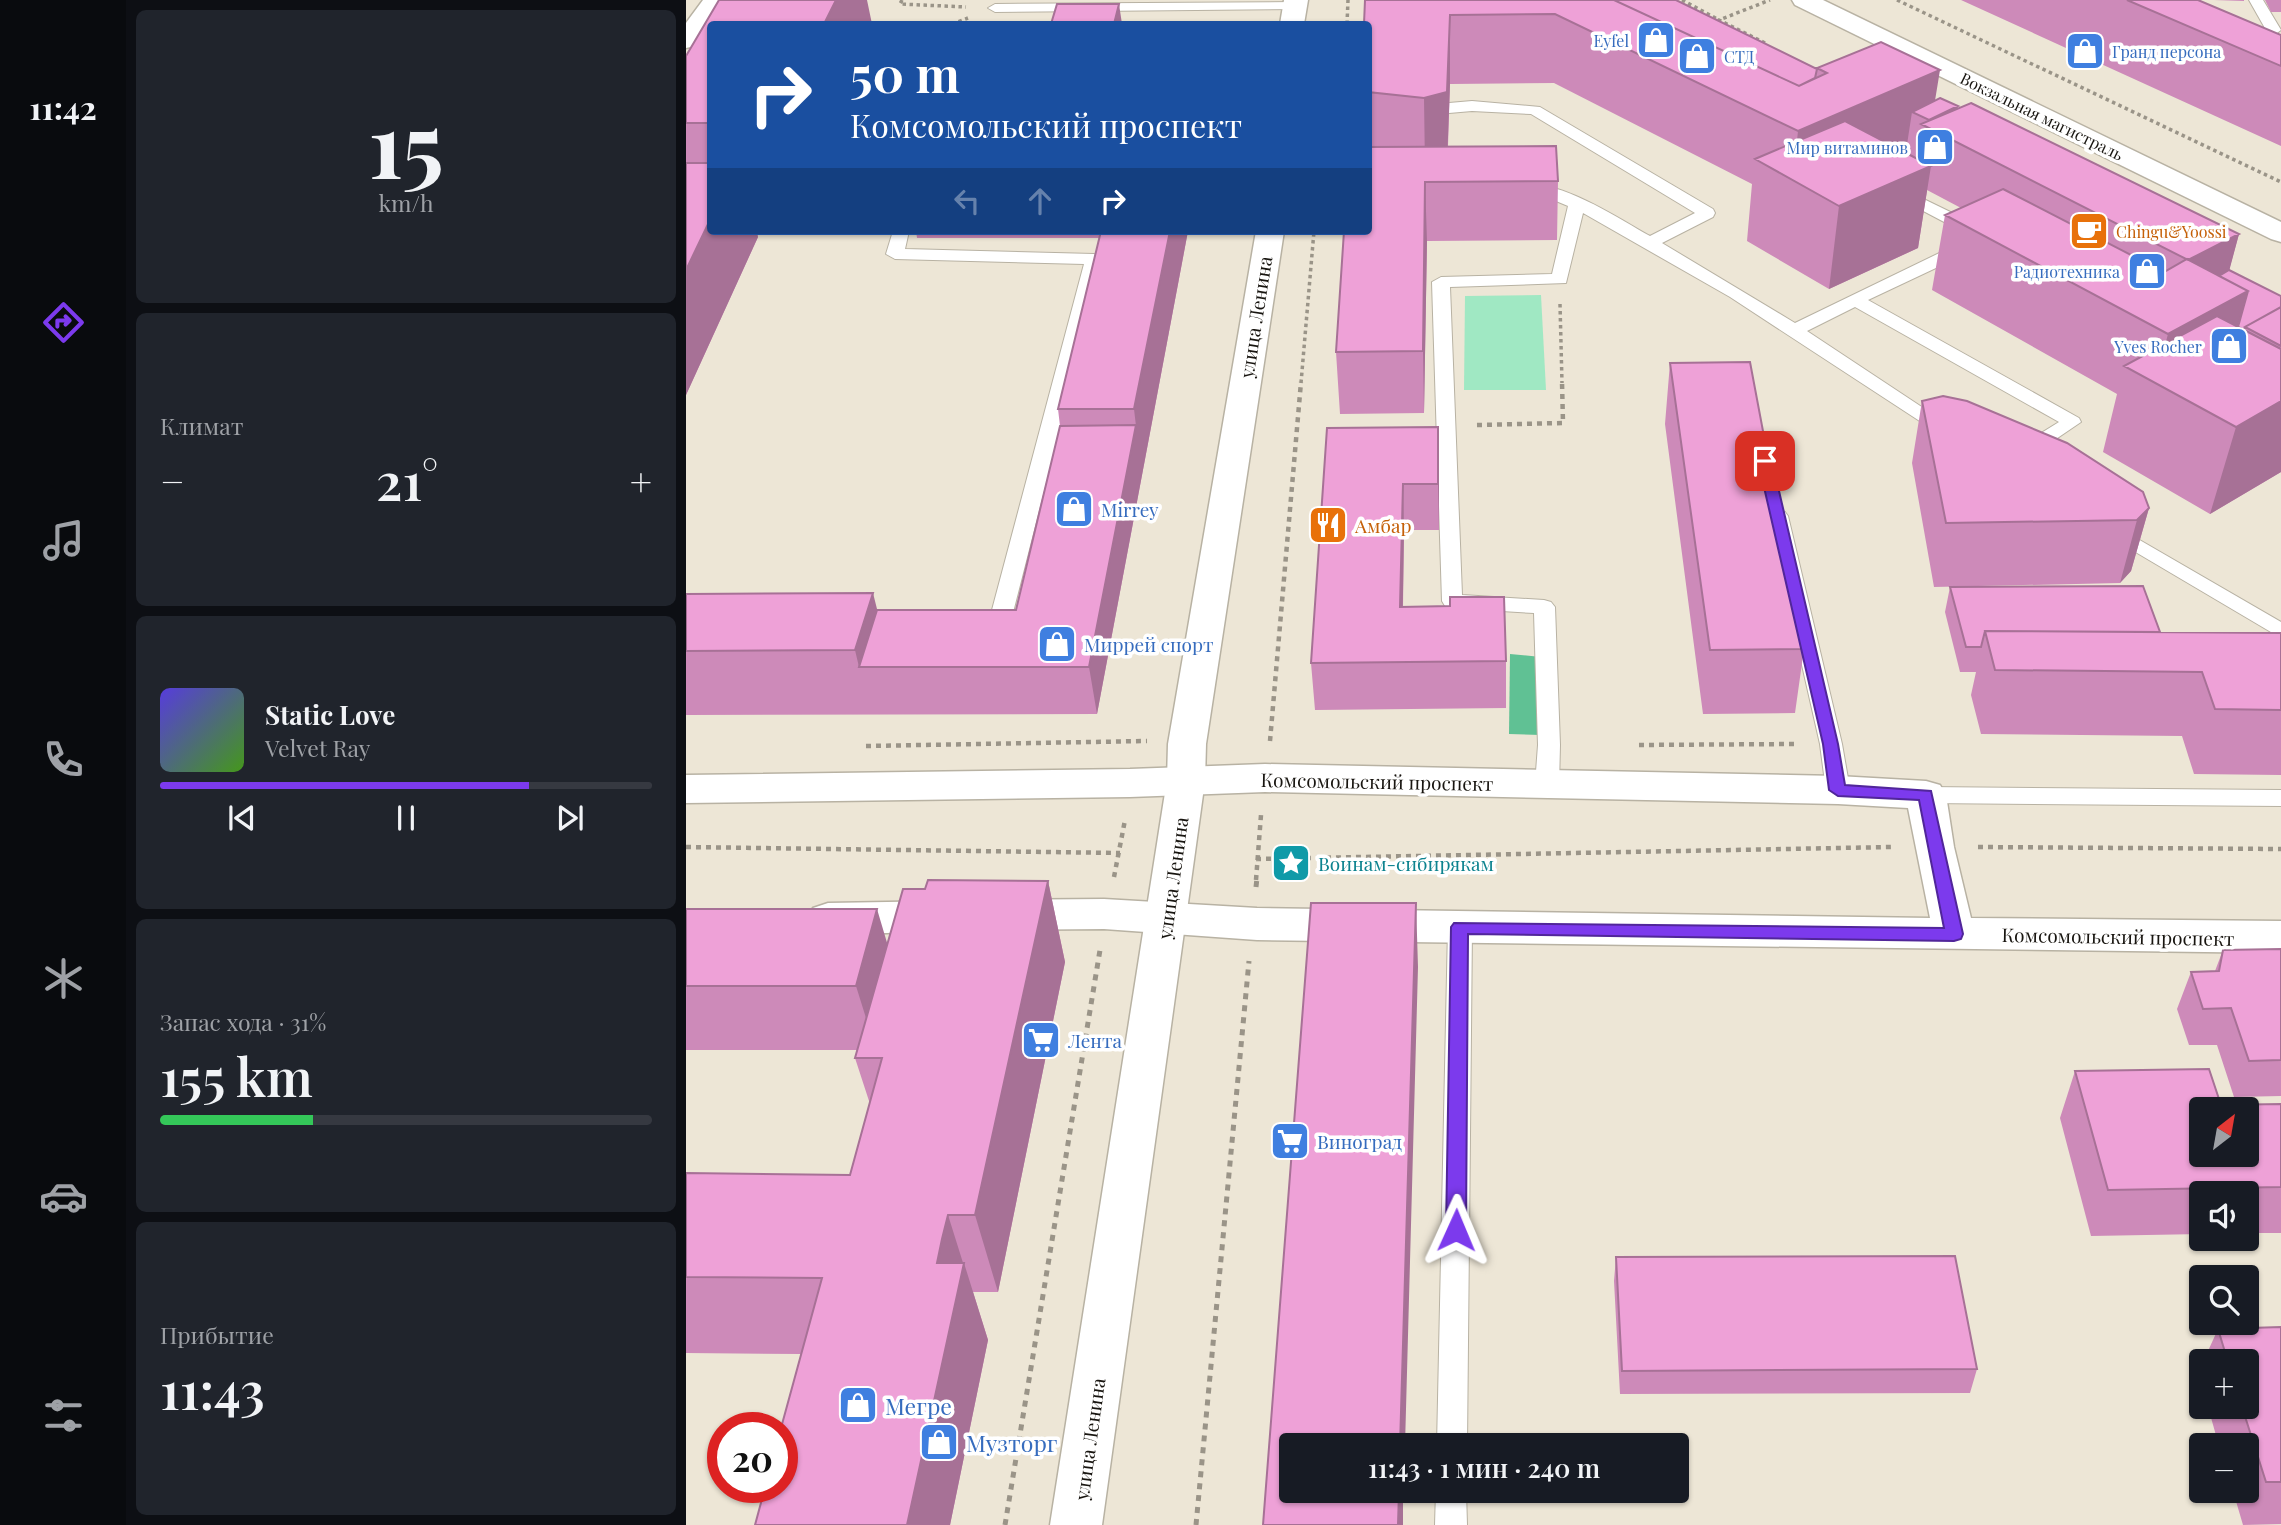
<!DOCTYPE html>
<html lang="ru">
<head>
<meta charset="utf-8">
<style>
  :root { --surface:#171b24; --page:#20242c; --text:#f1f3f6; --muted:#9ea1a6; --line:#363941; --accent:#7c3aed }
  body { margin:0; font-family:"Playfair Display",serif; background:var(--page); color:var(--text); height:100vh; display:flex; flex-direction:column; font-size:26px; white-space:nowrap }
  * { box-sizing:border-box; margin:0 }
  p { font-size:23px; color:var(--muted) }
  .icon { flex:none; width:38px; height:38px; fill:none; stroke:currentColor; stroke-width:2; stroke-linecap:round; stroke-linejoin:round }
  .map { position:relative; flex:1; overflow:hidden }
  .side { display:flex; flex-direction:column; gap:10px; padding:10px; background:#0d0f14; width:560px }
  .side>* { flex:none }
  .top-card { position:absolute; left:21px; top:21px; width:665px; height:214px; border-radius:7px; box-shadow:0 2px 5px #0004; background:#1a4fa0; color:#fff; overflow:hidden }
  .needle { width:46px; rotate:31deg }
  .fabs { position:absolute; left:1503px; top:1097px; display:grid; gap:14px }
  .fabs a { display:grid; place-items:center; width:70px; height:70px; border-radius:7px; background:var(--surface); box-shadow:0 2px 5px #0004; font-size:35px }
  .speed { position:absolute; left:21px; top:1412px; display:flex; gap:14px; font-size:35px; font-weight:700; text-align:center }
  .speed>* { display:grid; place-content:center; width:91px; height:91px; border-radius:50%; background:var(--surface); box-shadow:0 2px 5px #0004; line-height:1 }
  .speed .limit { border:10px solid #d22; background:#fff; color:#111 }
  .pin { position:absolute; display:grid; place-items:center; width:60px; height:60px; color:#fff; margin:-30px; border-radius:14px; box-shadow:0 4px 10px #0006 }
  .me { position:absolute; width:77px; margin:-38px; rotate:1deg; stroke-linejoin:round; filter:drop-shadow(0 0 5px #0008) }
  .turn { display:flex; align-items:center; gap:24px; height:147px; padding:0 28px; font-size:32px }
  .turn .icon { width:91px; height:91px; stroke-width:2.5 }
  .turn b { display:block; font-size:49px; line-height:60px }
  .lanes { display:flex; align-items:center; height:66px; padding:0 28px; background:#0003; justify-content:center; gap:35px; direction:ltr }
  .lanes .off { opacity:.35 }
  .big { font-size:52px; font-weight:600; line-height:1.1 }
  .side .widget { flex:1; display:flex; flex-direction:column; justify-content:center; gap:10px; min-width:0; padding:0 24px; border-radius:10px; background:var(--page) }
  .side .dial { align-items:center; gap:0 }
  .dial b { font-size:91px; line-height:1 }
  .song { display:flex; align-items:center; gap:21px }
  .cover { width:84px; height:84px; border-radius:10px; background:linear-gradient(135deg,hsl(250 70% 55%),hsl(100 70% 35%)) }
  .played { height:7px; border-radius:4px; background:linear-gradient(90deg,var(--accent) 75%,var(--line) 75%) }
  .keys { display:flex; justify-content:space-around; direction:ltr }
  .heat { display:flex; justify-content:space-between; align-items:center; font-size:38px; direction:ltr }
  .charge { height:10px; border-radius:5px; background:linear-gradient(90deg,#34c759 31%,var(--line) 0) }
  .trip { position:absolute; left:593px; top:1433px; width:410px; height:70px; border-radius:7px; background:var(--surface); box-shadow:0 2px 5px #0004; font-weight:600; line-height:70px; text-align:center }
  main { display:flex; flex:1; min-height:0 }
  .dock { display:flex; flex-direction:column; width:126px; justify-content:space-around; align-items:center; background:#090b0e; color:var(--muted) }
  .dock .icon { width:49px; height:49px }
  .dock .active { color:var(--accent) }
  .dock b { font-size:32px; color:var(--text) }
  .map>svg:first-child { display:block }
  .green { fill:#a0e8c3 }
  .forest { fill:#60c194 }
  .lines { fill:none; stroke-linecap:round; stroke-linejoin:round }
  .service-casing { stroke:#b8b2a3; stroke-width:2 }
  .minor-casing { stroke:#b8b2a3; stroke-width:3 }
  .tertiary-casing { stroke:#b8b2a3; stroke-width:3 }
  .secondary-casing { stroke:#b8b2a3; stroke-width:3 }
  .path-far2 { stroke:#9a9488; stroke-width:3.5; stroke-dasharray:3.5 3.5; stroke-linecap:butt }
  .path-far1 { stroke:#9a9488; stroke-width:4.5; stroke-dasharray:5 5; stroke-linecap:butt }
  .path { stroke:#9a9488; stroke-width:5; stroke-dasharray:6 6; stroke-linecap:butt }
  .service { fill:#fff; fill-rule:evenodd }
  .minor { fill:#fff; fill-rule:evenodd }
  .tertiary { fill:#fff; fill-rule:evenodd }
  .secondary { fill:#fff; fill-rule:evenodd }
  .wall { fill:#cd8ab9 }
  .shaded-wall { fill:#a77196 }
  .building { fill:#eea1d7; stroke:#a77196; stroke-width:2; fill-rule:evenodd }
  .route { fill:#7c3aed; stroke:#51269a; stroke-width:2 }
  .labels { text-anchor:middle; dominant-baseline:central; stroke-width:7; stroke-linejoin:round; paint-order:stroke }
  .far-shop-label { font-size:16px; fill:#366cbe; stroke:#fff; text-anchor:end }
  .far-street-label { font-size:16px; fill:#181510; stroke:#fff }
  .far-food-label { font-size:16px; fill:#c56008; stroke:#fff; text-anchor:start }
  .street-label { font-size:19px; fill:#181510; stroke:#fff }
  .shop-label { font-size:19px; fill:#366cbe; stroke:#fff; text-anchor:start }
  .food-label { font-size:19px; fill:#c56008; stroke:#fff; text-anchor:start }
  .culture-label { font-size:19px; fill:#0d838f; stroke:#fff; text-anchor:start }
  .near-shop-label { font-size:23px; fill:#366cbe; stroke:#fff; text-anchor:start }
</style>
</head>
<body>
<main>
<nav class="dock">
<b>11:42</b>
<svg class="icon active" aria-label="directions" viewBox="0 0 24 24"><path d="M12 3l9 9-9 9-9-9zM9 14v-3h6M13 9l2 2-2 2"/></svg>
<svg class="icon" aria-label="music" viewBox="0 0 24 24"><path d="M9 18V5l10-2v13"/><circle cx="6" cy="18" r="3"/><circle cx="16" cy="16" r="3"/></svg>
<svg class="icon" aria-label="phone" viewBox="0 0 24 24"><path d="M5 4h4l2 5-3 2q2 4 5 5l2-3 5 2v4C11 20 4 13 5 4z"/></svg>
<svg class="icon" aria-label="climate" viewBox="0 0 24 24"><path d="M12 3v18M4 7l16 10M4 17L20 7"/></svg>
<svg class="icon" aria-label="car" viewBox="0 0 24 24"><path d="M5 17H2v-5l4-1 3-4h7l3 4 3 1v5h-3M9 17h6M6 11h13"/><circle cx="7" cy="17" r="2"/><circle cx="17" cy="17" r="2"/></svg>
<svg class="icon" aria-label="filters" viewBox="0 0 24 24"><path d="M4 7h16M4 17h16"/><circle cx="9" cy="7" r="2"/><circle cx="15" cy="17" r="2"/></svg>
</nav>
<section class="side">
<div class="widget dial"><b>15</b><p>km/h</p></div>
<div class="widget"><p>Климат</p>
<div class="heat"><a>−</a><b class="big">21°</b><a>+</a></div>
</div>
<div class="widget">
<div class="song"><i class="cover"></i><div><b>Static Love</b><p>Velvet Ray</p></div></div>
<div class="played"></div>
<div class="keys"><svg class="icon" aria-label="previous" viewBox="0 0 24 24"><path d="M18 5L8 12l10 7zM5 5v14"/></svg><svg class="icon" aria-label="pause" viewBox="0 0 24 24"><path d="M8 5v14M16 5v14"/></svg><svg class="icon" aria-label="next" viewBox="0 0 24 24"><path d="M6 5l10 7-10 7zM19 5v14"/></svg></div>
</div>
<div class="widget"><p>Запас хода · 31%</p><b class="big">155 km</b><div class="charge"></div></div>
<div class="widget"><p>Прибытие</p><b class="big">11:43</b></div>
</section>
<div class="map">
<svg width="1595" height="1525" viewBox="0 0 1595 1525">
  <rect width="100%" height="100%" fill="#ede6d6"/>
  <!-- green -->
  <path class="green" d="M855 295 860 390H778L779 296Z"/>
  <!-- forest -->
  <path class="forest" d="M824 654 855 657V735L823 734Z"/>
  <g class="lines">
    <!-- service casing -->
    <g class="service-casing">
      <path id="service" d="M1563 0H1577L1595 30 1564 53 1557 49 1580 30Z
        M609 2 616 6 614 9 309 12 302 8 309 4Z
        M786 101 854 107 1027 209 1029 213 1027 217 976 243 1109 323 1274 243H1286L1289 247 1286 251 1182 300 1393 418 1395 422 1345 456H1331L1328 452 1331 448 1373 422 1169 307 1121 331 1269 429 1259 435 1252 433 1044 297 897 213 880 283 764 287 776 595 858 600 865 602 869 607 874 745 873 785 869 791 861 793 853 791 849 785 852 745 848 613 766 608 759 606 756 601 746 282 755 277 866 274 882 206 858 196 836 192 834 189 836 186C871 177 933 219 964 236L1009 213 845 114 786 111 763 113 755 108 763 103Z
        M1213 187 1291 225 1293 229 1285 234 1279 233 1207 195 1205 192 1207 189Z
        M207 231H223L219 249 408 254 417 259 320 640 317 645H301L298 640 398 264 209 259 200 254Z
        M1092 510 1099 512 1102 516 1156 744 1164 790 1160 796 1152 798 1144 796 1140 790 1134 744 1082 516 1085 512Z
        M1426 524 1595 622V638L1419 534 1416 530 1419 526Z
        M1240 787 1595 790V806L1240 803 1232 801 1228 795 1232 789Z
        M774 918 783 920 786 927 781 1446H751L762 927 765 920Z
        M750 1491H780L781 1525H749Z"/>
    </g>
    <!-- minor casing -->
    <g class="minor-casing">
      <path id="minor" d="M17 0H41L9 46 0 48V23Z
        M579 764 1152 776 1240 781 1254 785 1260 795 1268 847 1285 918 1595 921V953L571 940 418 929 317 930 302 926 296 915 302 904 317 900 418 899 571 908 1244 918 1222 808 1152 804 579 792 444 797 0 803V775L444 769Z
        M260 901 275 905 281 916 275 927 260 931 142 935 127 930 121 919 127 908 142 903Z"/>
    </g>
    <!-- tertiary casing -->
    <g class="tertiary-casing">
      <path id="tertiary" d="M598 0H622L618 24H594Z
        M570 231H598L520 744 519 780 416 1525H364L481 780 482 744Z"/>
    </g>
    <!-- secondary casing -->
    <g class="secondary-casing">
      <path id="secondary" d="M1106 0H1137L1595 222V242L1585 239 1109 5Z"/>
    </g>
    <!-- path-far2 -->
    <path class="path-far2" d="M216 0 214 4 280 7
      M996 0 1033 20
      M1211 0 1595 182
      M266 24 282 18
      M661 24 662 0
      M1079 43 1033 20 1084 0
      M874 304 876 383
      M615 383 628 231"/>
    <!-- path-far1 -->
    <path class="path-far1" d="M791 425 877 423 876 382
      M584 741 615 382
      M953 745 1112 744
      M180 746 461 741
      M0 847 434 853
      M1292 847 1595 849
      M570 859 1206 847
      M428 877 439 820
      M570 880 575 815"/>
    <!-- path -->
    <path class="path" d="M570 887 571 878
      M319 1525 414 950
      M510 1525 563 961"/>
    <!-- service -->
    <use href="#service" class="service"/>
    <!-- minor -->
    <use href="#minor" class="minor"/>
    <!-- tertiary -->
    <use href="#tertiary" class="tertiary"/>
    <!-- secondary -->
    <use href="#secondary" class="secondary"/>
  </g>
  <!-- wall -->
  <path class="wall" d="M679 0H990L1131 69V68L1249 101 1271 108 1553 234 1543 270 1595 296V472L1524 514 1417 452 1431 394 1246 290 1259 215 1275 208 1241 190 1232 248 1143 289 1061 241 1066 184 868 83 764 84 762 146 872 181 871 240 741 241 738 413 654 414 650 352 682 231V24Z
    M1275 0H1512L1595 35V146Z
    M1528 0H1558V1Z
    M1579 0H1595V12H1585Z
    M24 24V231L72 237 0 395V56Z
    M230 231H502L411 714 0 715V594L191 610H330L374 426 372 409 414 238H231Z
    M984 363 1118 649 1109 713 1017 714 979 424Z
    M1236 401 1463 508 1445 571 1434 583 1248 587 1226 463Z
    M641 428 753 473V530H718L717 607 820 661V708L629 710 625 663Z
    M1264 587 1474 632 1595 633V775L1508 774 1496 736 1295 734 1285 695 1290 672H1274L1259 612Z
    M362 881 379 962 312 1292H287L302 1340 264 1525H69L115 1354 0 1353V1173L164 1175 184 1104 169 1058 171 1050H0V909L201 943 239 889Z
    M1595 949V1096L1548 1097 1531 1045H1503L1491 1009 1505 972 1529 971 1537 950Z
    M1389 1071 1535 1105 1595 1104V1233H1561V1194H1516V1234L1405 1236 1374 1118Z
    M930 1257 1291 1369 1284 1393 934 1394 928 1281Z
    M1595 1327V1524L1557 1525 1547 1491H1561V1446H1533L1522 1407H1561V1362H1517L1532 1329Z
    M1516 1365V1386L1512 1374Z"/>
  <!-- shaded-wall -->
  <path class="shaded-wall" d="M150 0H181L186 24H138Z
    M433 4 436 24H428Z
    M764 15V84L761 163 739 169 738 98Z
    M1254 70 1246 119 1272 106 1266 140 1243 120 1226 112 1220 151 1128 192 1107 180 1112 131Z
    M1245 166 1232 248 1143 289 1153 206Z
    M739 182 741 241 738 413 737 351Z
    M24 220V231H71L72 237 0 395V270Z
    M484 231H502L411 714 403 667 450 426 448 409Z
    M1553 234 1537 294 1502 260Z
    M1562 291 1540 366 1469 383 1482 334Z
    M1595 401V472L1524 514 1550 427Z
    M752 427 753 473V530L752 484Z
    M717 484 718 530 716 654 714 607Z
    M1463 508 1445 571 1434 583 1451 520Z
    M187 593 203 657 173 667 169 650Z
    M362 881 379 962 312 1292 289 1215Z
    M730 903 732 967 719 1446H714Z
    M191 909 210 973 190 1050 170 986Z
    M262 1215 278 1266V1263L302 1340 264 1525H221L251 1263Z
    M713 1491H717V1525H712Z"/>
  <!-- building -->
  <path class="building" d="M33 0H150L138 24H24V123H0V56Z
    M679 0H928L1113 86 1141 73 1131 68 1195 42 1254 70 1112 131 869 14 764 15 761 92 738 98 682 92V24H678Z
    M928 0H990L1131 69 1129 78 1113 86Z
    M1441 0H1512L1595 35V66Z
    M371 4H433L428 24H365Z
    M1254 98 1272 106 1243 120 1226 112Z
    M1285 103 1553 234 1502 260 1235 124Z
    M1159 121 1245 166 1153 206 1069 159Z
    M870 146 872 181 739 182 737 351 650 352 658 231H682V147Z
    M0 163H24V220L0 270Z
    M1317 189 1478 272 1501 259 1562 291 1482 334 1259 215Z
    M415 231H484L448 409H372Z
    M1543 270 1595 296V307L1559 327 1558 330 1552 327 1562 291 1533 276Z
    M1595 307V346L1559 327Z
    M1531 316 1595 349V401L1550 427 1438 366Z
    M1064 362 1118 649 1024 650 984 363Z
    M1257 396 1281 401 1381 443 1457 492 1463 508 1451 520 1260 523 1236 401Z
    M450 425 403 667H173L191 610H330L374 426Z
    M752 427V484H717L714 607 764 606V597H818L820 661 625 663 641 428Z
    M1457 586 1474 632 1299 631 1295 647H1280L1264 587Z
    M187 593 169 650 0 651V594Z
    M1299 631 1595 633V710L1529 709 1516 672 1309 670Z
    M242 880 362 881 289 1215H262L256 1239 251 1263H278L221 1525H69L79 1488H96V1428H95L136 1278 0 1277V1173L164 1175 196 1058H169L217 889H239Z
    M625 903H730L714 1446H606V1491H713L712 1525H577Z
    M0 909H191L170 986H0Z
    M1595 949V1060L1563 1061 1545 1008 1517 1009 1505 972 1533 971 1537 950Z
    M1523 1069 1535 1105 1595 1104V1187L1422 1190 1389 1071ZM1516 1110H1561V1155H1516Z
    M1269 1256 1291 1369 936 1371 930 1257Z
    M1595 1327V1482H1580L1556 1407H1561V1362H1542L1532 1329Z"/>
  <!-- route -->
  <path class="route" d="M1079 457 1086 461 1152 744 1159 785 1245 791 1277 934 1275 939 1268 941 782 934 780 1230 777 1236 770 1238 763 1236 760 1230 765 927 768 923 1258 928 1233 800 1152 796 1143 790 1137 744 1072 461Z"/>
  <!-- icons -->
  <defs>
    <g id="shop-square" transform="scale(2.0125)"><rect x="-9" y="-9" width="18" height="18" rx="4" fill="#3f7fe0" stroke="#fff"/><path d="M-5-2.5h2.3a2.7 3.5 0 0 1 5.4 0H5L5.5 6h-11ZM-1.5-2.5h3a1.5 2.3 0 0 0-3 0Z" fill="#fff"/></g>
    <g id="cafe-square" transform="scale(2.0125)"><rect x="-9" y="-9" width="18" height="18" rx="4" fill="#e8710a" stroke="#fff"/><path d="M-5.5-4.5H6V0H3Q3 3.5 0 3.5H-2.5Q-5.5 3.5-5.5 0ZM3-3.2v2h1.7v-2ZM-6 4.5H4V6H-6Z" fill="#fff"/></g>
    <g id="restaurant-square" transform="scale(2.0125)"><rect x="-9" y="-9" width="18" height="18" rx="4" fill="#e8710a" stroke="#fff"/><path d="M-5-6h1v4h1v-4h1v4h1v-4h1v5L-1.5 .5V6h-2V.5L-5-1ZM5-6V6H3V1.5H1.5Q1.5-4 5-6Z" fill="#fff"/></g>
    <g id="sight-square" transform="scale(2.0125)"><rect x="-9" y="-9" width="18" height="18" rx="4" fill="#0f9aa8" stroke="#fff"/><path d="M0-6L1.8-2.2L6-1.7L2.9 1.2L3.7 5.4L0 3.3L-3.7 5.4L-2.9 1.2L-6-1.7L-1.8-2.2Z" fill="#fff"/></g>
    <g id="supermarket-square" transform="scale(2.0125)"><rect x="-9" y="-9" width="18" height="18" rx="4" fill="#3f7fe0" stroke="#fff"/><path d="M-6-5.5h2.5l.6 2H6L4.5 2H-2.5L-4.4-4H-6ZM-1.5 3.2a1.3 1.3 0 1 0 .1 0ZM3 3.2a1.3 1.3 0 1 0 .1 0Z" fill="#fff"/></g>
  </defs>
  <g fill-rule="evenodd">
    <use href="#shop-square" x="970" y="40"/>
    <use href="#shop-square" x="1399" y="51"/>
    <use href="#shop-square" x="1011" y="56"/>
    <use href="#shop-square" x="1249" y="147"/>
    <use href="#cafe-square" x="1403" y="231"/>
    <use href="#shop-square" x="1461" y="271"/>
    <use href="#shop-square" x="1543" y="346"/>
    <use href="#shop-square" x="388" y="509"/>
    <use href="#restaurant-square" x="642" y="525"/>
    <use href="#shop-square" x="371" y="644"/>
    <use href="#sight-square" x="605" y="863"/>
    <use href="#supermarket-square" x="355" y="1040"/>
    <use href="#supermarket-square" x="604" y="1141"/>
    <use href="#shop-square" x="172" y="1405"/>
    <use href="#shop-square" x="253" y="1442"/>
  </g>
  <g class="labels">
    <!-- far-shop labels -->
    <g class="far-shop-label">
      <text x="943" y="40">Eyfel</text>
      <text x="1426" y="51" text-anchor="start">Гранд персона</text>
      <text x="1038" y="56" text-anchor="start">СТД</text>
      <text x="1222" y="147">Мир витаминов</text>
      <text x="1434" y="271">Радиотехника</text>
      <text x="1516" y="346">Yves Rocher</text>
    </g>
    <!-- far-street labels -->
    <g class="far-street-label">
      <text transform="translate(1356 116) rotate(26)">Вокзальная магистраль</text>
    </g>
    <!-- far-food labels -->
    <g class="far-food-label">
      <text x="1430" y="231">Chingu&amp;Yoossi</text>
    </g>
    <!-- street labels -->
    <g class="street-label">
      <text transform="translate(569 317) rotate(-81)">улица Ленина</text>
      <text transform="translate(691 781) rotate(1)">Комсомольский проспект</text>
      <text transform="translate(486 878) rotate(-82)">улица Ленина</text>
      <text transform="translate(1432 936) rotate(1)">Комсомольский проспект</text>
      <text transform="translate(403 1439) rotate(-82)">улица Ленина</text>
    </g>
    <!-- shop labels -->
    <g class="shop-label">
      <text x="415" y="509">Mirrey</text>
      <text x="398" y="644">Миррей спорт</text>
      <text x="382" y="1040">Лента</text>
      <text x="631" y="1141">Виноград</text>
    </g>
    <!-- food labels -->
    <g class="food-label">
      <text x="669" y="525">Амбар</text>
    </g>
    <!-- culture labels -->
    <g class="culture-label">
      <text x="632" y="863">Воинам-сибирякам</text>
    </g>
    <!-- near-shop labels -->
    <g class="near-shop-label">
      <text x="199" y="1405">Мегре</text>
      <text x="280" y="1442">Музторг</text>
    </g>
  </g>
</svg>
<div class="fabs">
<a><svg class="needle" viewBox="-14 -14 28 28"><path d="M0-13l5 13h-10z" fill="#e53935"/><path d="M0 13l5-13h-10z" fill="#9ea1a6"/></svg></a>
<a><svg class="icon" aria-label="sound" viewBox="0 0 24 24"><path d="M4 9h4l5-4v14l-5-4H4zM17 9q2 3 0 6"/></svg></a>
<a><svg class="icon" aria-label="search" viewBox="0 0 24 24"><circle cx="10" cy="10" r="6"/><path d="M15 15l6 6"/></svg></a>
<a>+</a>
<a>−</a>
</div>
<div class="speed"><div class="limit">20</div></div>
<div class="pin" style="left:1079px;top:461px;background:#d93025"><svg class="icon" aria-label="arrive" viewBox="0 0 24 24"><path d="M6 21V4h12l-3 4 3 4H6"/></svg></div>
<svg class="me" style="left:770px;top:1230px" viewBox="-20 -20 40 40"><path d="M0-17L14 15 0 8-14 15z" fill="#7c3aed" stroke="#fff" stroke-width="4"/></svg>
<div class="trip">11:43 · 1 мин · 240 m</div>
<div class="top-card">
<div class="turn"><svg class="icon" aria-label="right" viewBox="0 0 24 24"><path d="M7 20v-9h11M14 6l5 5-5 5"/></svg><div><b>50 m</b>Комсомольский проспект</div></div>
<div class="lanes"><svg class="icon off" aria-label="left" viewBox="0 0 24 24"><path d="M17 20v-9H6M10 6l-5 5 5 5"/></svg><svg class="icon off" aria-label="ahead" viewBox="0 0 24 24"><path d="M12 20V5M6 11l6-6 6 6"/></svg><svg class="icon" aria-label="right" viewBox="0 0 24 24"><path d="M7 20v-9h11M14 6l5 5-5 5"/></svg></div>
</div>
</div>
</main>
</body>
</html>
